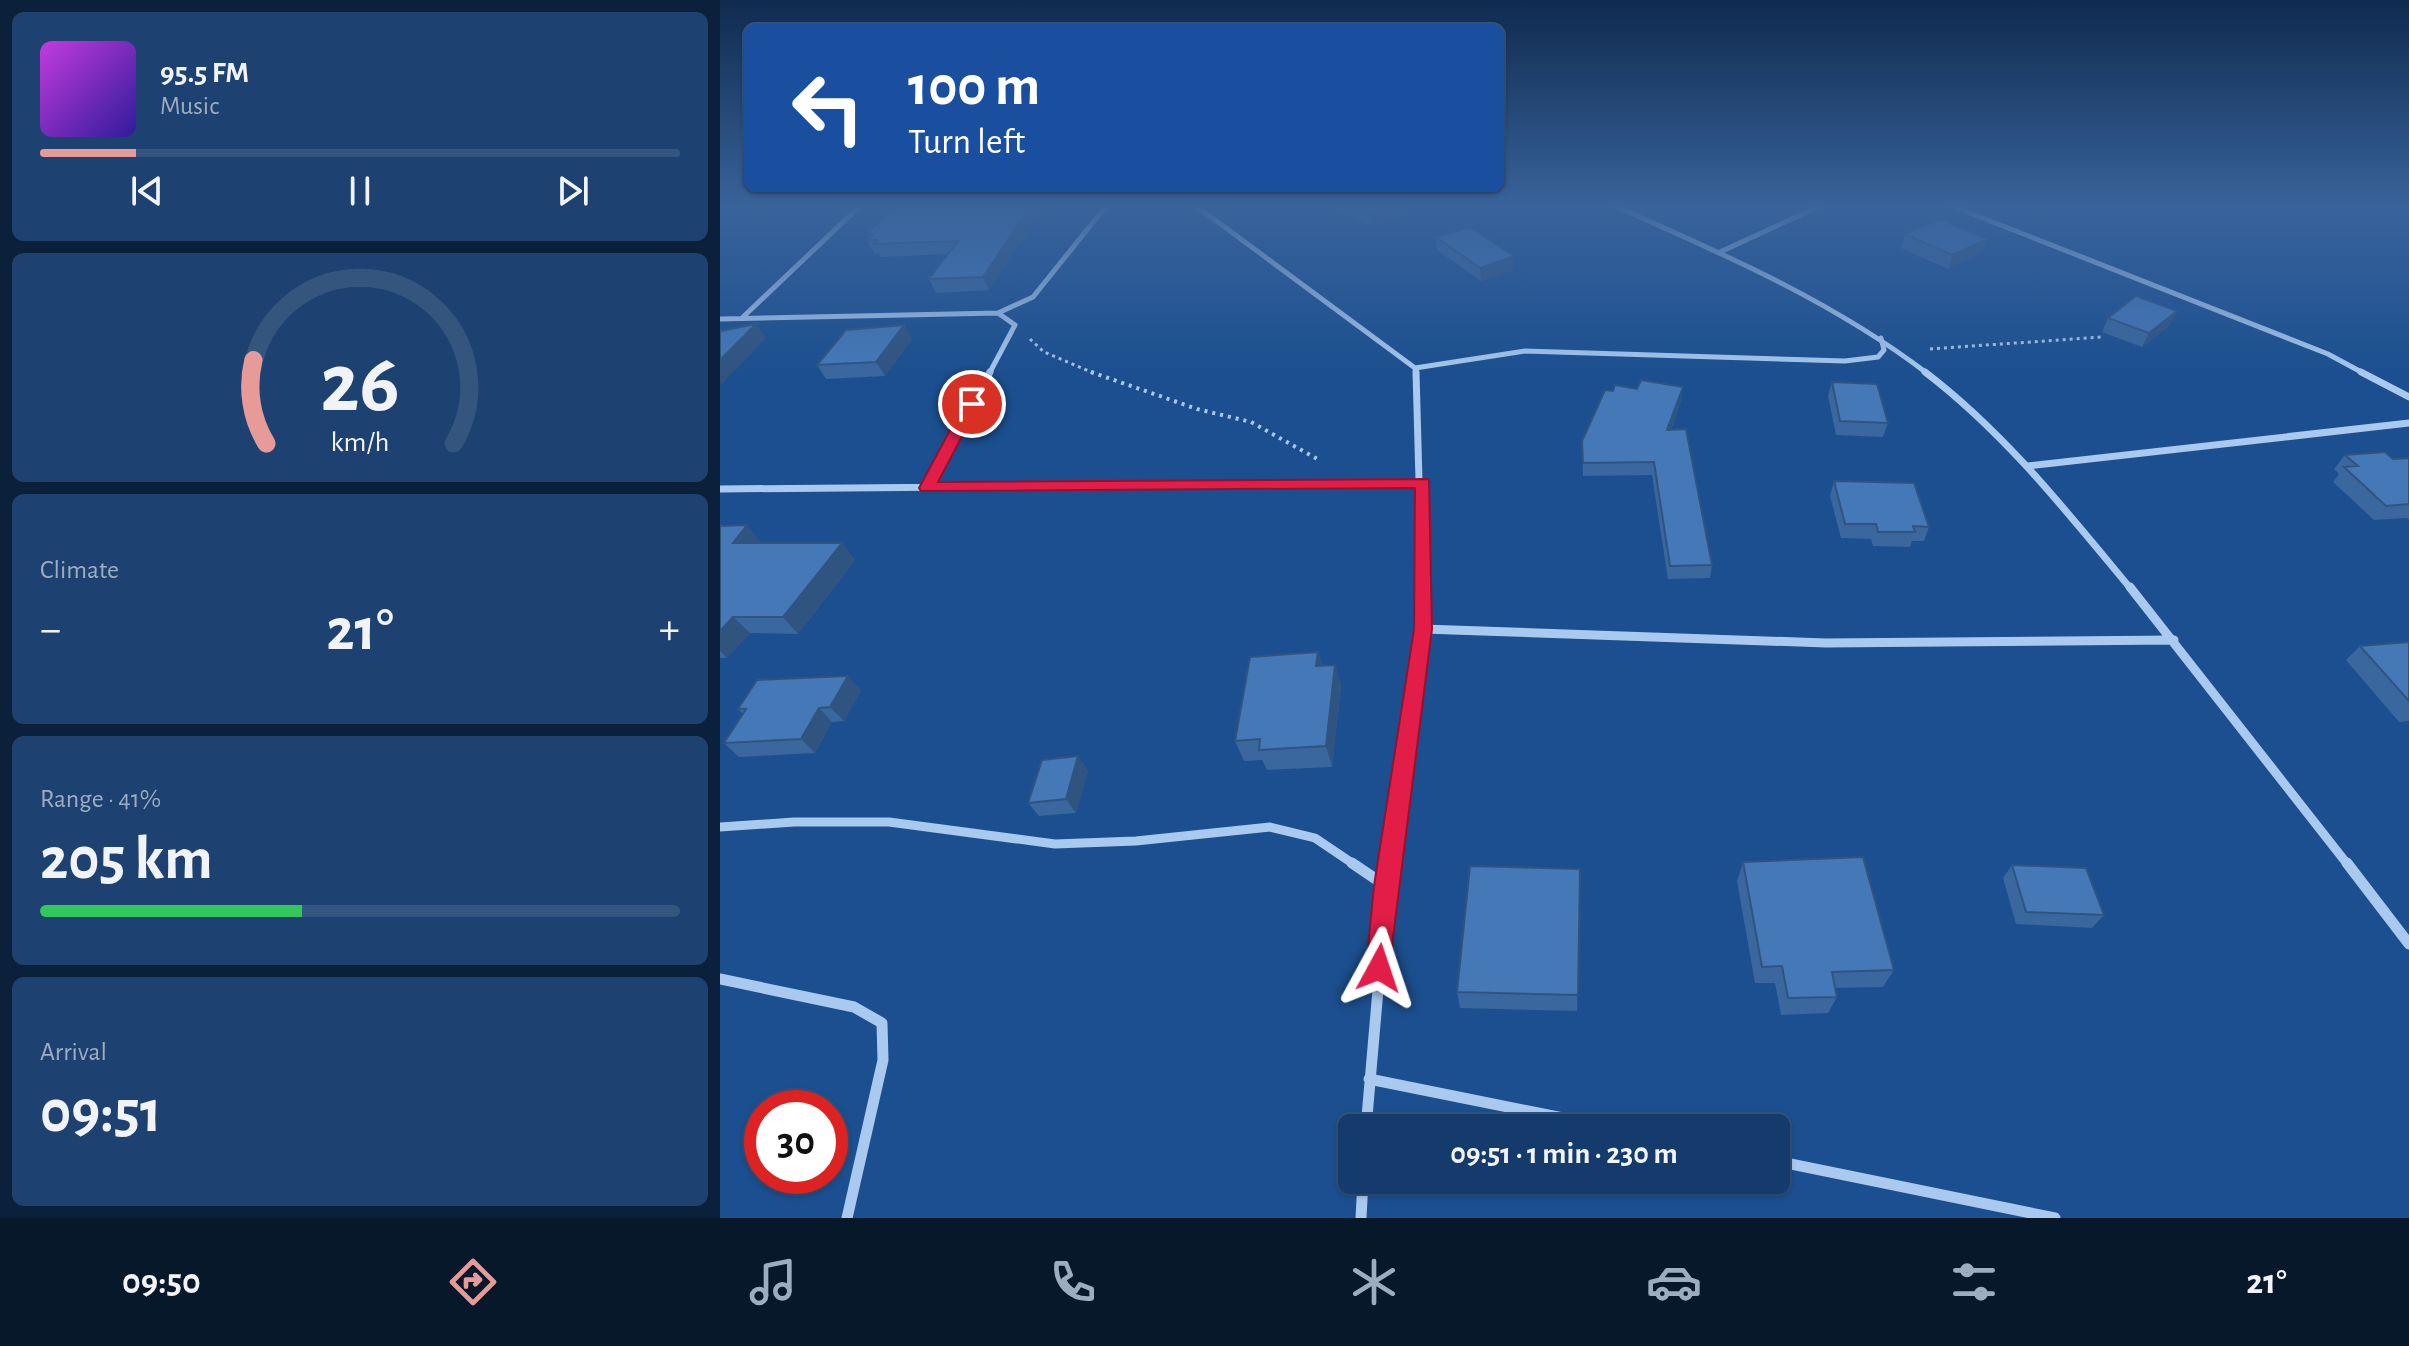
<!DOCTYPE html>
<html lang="en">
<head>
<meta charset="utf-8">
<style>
  :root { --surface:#143b6b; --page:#1d4271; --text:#f1f3f6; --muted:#9dadc1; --line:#33557e; --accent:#e69b98 }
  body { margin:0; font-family:"Alegreya Sans",sans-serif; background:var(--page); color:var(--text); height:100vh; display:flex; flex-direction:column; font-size:30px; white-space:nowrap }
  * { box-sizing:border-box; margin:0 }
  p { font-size:26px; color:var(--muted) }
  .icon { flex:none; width:44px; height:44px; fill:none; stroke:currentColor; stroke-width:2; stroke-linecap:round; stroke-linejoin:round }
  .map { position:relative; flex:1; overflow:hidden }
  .sheet { display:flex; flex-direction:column; gap:12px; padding:12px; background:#0b203b; width:720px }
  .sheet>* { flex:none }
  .guide { position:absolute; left:24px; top:24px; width:760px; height:168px; border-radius:12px; box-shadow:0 2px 6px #0004,0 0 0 2px var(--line); background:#1a4fa0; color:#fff; overflow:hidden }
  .speed { position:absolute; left:24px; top:1090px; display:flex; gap:16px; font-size:40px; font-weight:700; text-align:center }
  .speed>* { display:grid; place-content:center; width:104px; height:104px; border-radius:50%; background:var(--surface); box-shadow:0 2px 6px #0004,0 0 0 2px var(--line); line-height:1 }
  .speed .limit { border:12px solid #d22; background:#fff; color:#111 }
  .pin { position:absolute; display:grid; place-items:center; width:68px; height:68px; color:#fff; margin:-34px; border:4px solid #fff; border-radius:50%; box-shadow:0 2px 8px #0007 }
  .me { position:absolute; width:88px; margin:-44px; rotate:5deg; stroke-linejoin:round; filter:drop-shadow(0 0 6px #0008) }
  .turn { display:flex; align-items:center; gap:28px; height:168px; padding:0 32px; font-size:36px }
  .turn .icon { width:104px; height:104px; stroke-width:2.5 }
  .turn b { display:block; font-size:56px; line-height:68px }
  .big { font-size:60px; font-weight:700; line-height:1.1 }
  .sheet .widget { flex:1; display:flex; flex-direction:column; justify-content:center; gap:12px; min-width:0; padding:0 28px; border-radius:12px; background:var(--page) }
  .sheet .dial { align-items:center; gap:0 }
  .dial svg { height:208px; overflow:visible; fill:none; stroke:var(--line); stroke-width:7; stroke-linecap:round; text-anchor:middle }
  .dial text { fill:var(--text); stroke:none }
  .song { display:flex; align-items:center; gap:24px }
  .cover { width:96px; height:96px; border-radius:12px; background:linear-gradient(135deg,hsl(290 70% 55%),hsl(250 70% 35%)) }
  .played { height:8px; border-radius:4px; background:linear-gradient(90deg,var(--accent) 15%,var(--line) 15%) }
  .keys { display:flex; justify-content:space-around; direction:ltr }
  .heat { display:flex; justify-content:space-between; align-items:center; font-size:44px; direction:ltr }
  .charge { height:12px; border-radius:6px; background:linear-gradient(90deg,#34c759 41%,var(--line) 0) }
  .trip { position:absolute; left:618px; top:1114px; width:452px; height:80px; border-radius:12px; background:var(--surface); box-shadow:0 2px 6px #0004,0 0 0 2px var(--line); font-weight:700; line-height:80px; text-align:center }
  .menu { display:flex; height:128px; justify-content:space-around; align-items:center; background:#08182b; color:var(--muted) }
  .menu .icon { width:56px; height:56px }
  .menu .on { color:var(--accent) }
  .menu b { font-size:36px; color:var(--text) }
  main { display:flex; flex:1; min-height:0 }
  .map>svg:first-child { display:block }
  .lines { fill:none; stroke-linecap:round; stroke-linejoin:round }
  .path-far1 { stroke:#a9c9ee; stroke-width:3; stroke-dasharray:3 4; stroke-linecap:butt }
  .path { stroke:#a9c9ee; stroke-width:4; stroke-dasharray:3 5; stroke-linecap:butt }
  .street-far3 { stroke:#a9c9ee; stroke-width:5 }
  .street-far2 { stroke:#a9c9ee; stroke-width:7 }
  .street-far1 { stroke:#a9c9ee; stroke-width:9 }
  .street { stroke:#a9c9ee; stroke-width:11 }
  .wall { fill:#3a679d }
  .shaded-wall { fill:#305480 }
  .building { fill:#4478b7; stroke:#305480; stroke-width:2 }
  .route { fill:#e11d48; stroke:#92132f; stroke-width:2 }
</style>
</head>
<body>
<main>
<section class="sheet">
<div class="widget">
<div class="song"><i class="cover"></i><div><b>95.5 FM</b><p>Music</p></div></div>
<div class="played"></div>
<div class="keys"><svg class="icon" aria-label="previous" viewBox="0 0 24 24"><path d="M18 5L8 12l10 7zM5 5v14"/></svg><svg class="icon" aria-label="pause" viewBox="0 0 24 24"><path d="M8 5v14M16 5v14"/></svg><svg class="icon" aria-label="next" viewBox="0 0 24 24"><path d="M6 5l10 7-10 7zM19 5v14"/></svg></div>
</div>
<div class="widget dial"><svg viewBox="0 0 100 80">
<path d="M14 69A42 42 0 1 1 86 69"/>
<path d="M14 69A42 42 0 0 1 9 37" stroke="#e69b98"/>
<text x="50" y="56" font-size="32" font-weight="700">26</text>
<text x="50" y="72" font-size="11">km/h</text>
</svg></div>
<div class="widget"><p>Climate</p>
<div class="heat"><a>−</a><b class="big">21°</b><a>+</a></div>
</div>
<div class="widget"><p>Range · 41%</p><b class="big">205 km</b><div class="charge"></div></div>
<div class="widget"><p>Arrival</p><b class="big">09:51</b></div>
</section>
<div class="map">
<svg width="1689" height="1218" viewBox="0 0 1689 1218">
  <rect width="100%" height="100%" fill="#1b4f8f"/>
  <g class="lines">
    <!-- path-far1 -->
    <path class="path-far1" d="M310 339 324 352 376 374
      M1210 349 1381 337"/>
    <!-- path -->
    <path class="path" d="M371 372 477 409 531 422 601 461"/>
    <!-- street-far3 -->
    <path class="street-far3" d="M475 205 695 368 696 374
      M893 205C1001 253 1113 301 1208 374
      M1230 205 1608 354 1645 374
      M1000 252 1102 205
      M278 313 313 297 387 205
      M23 317 141 205
      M0 319 278 313 295 325 269 374
      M695 368 805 351 1125 361 1158 357 1164 350 1161 338"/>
    <!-- street-far2 -->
    <path class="street-far2" d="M696 372 702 589
      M1205 372C1285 433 1347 512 1411 589
      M1641 372 1689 397
      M1308 466 1689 423
      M207 488 270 372
      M0 489 703 483"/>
    <!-- street-far1 -->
    <path class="street-far1" d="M1410 587 1628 865
      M703 629 1106 643 1454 640
      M0 827 74 822H169L335 844 416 841 550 827 595 838 635 865
      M669 865 703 629 702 587"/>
    <!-- street -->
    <path class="street" d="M632 863 666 886
      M1627 863 1689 944
      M0 979 134 1007 162 1023 163 1060 127 1218
      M649 1079 893 1128
      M646 1128 669 863
      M1056 1161 1335 1218
      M641 1218 643 1180"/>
  </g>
  <!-- wall -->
  <path class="wall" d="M175 205H325L269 290 216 293 209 279 227 254 161 257 159 253 154 254 147 240 149 238 147 234Z
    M612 205H686V212L652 227 613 207Z
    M1185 234 1267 239 1263 252 1228 269 1181 248Z
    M716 237 795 270 761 281 717 250Z
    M1388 318 1450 325 1422 347 1382 332Z
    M184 325 192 339 165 376 106 379 97 365Z
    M1112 382 1168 423 1163 437 1116 435 1108 396Z
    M963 387 961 400 951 430 992 565 990 578 948 579 932 475 863 476 862 441 893 391Z
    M1625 455 1673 459 1689 458V520L1687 518 1654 520 1613 482 1619 474 1614 469Z
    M1114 481 1209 527 1204 541H1192L1190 547 1153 546 1151 539 1121 538 1110 496Z
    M0 526 41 542 40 543H122L135 560 78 634 30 633 7 658H0Z
    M1689 642V721L1679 722 1626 660 1640 646Z
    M598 652 602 666 615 665 621 686 612 767 547 770 542 760 524 761 515 741Z
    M141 690 124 721 112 722 95 753 19 757 4 743 23 714 18 709Z
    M368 770 356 813 319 816 308 803Z
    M1023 862 1174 970 1163 987 1115 988 1117 997 1108 1013 1061 1015 1055 983H1035L1017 881Z
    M1292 865 1384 915 1372 928 1296 924 1283 878Z
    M860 869 857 1011 740 1008 737 992Z"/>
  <!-- shaded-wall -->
  <path class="shaded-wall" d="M311 205H325L269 290 263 277Z
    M673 205H686V212L652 227 650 214Z
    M1267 239 1263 252 1228 269 1232 255Z
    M794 256 795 270 761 281 760 268Z
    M1457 311 1450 325 1422 347 1429 333Z
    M36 324 46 338 2 384 0 382V360Z
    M184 325 192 339 165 376 156 362Z
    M963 387 961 400 946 443 947 430Z
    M27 525 41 542 28 560 13 543Z
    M122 543 135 560 78 634 63 617Z
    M13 617 30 633 7 658 0 651V631Z
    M598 652 604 673 596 666Z
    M615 665 621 686 612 767 606 746Z
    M128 676 141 690 124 721 110 707Z
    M99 708 112 722 95 753 81 739Z
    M358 756 368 770 356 813 346 799Z"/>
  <!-- building -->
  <path class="building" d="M175 205H311L263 277 209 279 238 241 153 244 157 240H147L153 234H147Z
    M631 205H673L650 214Z
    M1220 219 1267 239 1232 255 1185 234Z
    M750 227 794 256 760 268 716 237Z
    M1416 296 1457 311 1429 333 1388 318Z
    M36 324 0 360V330L1 331Z
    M184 325 156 362 97 365 126 330Z
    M921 380 963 387 947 430 966 429 992 565 950 566 934 462 863 463 862 441 885 390 893 391 895 385 917 389Z
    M1112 382 1157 384 1168 423 1120 421Z
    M1665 452 1673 459 1689 458V504L1666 506 1624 467 1638 466 1625 455Z
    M1114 481 1194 483 1209 527 1193 526 1195 532H1158L1156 524H1125Z
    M27 525 13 543H122L63 617H13L0 631V526Z
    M1689 642V701L1640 646Z
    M598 652 596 666 615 665 606 746 539 750 540 739 515 741 530 657Z
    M128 676 110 707 99 708 81 739 4 743 26 709H18L37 680Z
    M358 756 346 799 308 803 322 760Z
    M1143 857 1174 970 1112 972 1117 997 1068 998 1062 966 1042 967 1023 862Z
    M1292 865 1366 868 1384 915 1306 912Z
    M750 866 860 869 858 995 737 992Z"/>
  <!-- sky -->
  <linearGradient id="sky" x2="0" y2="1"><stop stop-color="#0f2b4f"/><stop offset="0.55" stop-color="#39639b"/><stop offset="1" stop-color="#39639b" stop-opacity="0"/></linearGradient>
  <rect width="1689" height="375" fill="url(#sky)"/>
  <!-- route -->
  <path class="route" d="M252 399 259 404 218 482 709 479 712 629 668 977 659 981 650 977 646 968 654 886 694 629 695 488 201 491 199 488 244 404Z"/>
</svg>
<div class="speed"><div class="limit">30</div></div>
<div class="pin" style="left:252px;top:404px;background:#d93025"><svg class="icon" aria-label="arrive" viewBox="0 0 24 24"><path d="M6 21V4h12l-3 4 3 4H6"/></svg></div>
<svg class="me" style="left:659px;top:968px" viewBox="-20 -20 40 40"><path d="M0-17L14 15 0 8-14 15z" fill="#e11d48" stroke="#fff" stroke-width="4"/></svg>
<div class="trip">09:51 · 1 min · 230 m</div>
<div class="guide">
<div class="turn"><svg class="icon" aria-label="left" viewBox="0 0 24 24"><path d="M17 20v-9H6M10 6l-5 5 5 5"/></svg><div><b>100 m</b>Turn left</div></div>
</div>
</div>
</main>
<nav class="menu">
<b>09:50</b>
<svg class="icon on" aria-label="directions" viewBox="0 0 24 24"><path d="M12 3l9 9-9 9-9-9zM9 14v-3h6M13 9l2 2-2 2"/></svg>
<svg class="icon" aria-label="music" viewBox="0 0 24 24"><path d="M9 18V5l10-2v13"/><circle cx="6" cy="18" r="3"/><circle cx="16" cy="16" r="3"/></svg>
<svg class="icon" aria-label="phone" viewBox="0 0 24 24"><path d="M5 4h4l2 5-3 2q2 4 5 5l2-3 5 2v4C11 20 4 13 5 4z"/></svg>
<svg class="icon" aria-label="climate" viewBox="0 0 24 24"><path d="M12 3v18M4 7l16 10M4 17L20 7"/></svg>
<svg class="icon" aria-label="car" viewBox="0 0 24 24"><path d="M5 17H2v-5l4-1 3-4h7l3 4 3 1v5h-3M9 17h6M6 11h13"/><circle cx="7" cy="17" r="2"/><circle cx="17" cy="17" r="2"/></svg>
<svg class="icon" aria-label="filters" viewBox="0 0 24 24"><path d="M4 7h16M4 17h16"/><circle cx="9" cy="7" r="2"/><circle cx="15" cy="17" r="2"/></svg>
<b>21°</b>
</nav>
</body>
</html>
